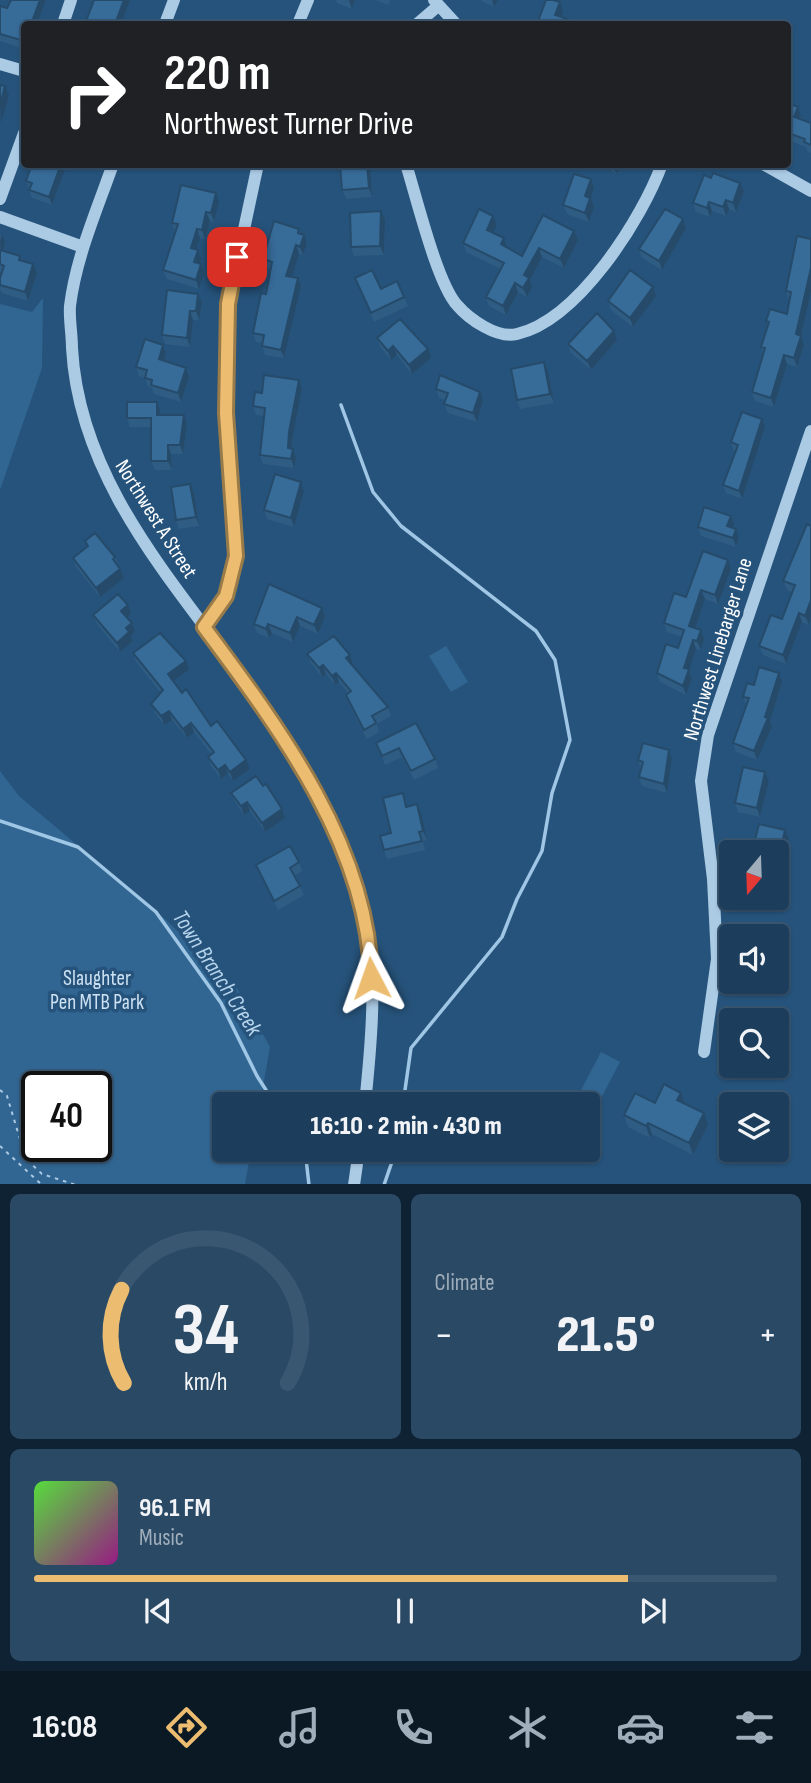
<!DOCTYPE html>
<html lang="en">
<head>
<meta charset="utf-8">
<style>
  :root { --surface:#1c3e5c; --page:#294965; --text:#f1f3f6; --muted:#a0aebb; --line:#3a5772; --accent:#ecbd70 }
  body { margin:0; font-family:"Sofia Sans Condensed",sans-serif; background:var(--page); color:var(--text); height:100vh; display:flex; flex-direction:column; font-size:26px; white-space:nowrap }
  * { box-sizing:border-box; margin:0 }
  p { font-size:23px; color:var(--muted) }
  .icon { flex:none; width:38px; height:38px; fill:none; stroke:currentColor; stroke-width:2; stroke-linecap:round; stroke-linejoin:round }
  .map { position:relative; height:1184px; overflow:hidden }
  .drawer { display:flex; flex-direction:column; gap:10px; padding:10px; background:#0f2233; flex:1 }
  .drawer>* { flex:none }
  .guide { position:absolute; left:21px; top:21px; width:770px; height:147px; border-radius:7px; box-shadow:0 2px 5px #0004,0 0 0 2px var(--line); background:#202124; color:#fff; overflow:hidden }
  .needle { width:46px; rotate:199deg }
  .fabs { position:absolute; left:719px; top:840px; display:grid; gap:14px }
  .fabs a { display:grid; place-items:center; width:70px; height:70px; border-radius:7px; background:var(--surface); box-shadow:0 2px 5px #0004,0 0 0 2px var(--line); font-size:35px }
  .speed { position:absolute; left:21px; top:1071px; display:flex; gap:14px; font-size:35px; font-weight:700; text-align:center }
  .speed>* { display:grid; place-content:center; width:91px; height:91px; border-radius:50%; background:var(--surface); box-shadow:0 2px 5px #0004,0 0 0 2px var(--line); line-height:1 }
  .speed .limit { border:4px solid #111; border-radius:10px; background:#fff; color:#111 }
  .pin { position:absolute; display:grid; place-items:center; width:60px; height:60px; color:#fff; margin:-30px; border-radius:14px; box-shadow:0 4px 10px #0006 }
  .me { position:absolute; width:77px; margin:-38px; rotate:356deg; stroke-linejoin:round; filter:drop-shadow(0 0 5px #0008) }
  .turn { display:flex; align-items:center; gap:24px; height:147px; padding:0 28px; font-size:32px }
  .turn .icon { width:91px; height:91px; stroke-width:2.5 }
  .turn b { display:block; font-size:49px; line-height:60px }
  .big { font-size:52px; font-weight:800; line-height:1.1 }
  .drawer .card { flex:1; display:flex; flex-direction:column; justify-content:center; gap:10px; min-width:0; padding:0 24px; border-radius:10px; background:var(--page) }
  .drawer .dial { align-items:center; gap:0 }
  .dial svg { height:182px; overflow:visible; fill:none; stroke:var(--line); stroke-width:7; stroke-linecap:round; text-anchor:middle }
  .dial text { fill:var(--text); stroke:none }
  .song { display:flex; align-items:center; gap:21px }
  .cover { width:84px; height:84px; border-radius:10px; background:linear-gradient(135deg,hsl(110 70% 55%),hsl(310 70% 35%)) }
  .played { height:7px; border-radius:4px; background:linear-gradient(90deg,var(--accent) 80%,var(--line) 80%) }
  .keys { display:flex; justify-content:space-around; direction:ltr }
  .heat { display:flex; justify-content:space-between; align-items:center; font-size:38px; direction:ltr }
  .drawer .tiles { flex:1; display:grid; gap:10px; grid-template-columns:1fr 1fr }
  .card:last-child { grid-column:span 2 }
  .trip { position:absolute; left:212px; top:1092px; width:388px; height:70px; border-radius:7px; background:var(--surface); box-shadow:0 2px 5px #0004,0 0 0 2px var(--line); font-weight:800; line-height:70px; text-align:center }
  .tabs { display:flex; height:112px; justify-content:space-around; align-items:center; background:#0b1925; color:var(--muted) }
  .tabs .icon { width:49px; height:49px }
  .tabs .current { color:var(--accent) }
  .tabs b { font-size:32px; color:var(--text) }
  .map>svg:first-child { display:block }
  .green { fill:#316693; fill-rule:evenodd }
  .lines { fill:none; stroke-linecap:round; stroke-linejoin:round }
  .stream { stroke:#9fc6e5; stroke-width:3.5 }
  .path { stroke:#abcae4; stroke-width:2; stroke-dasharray:3.5 5; stroke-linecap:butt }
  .minor { stroke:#abcae4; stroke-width:12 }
  .wall { fill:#2f5c83 }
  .shaded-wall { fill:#264b6a }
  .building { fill:#376b98; stroke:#264b6a; stroke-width:2 }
  .route-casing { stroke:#997b49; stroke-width:18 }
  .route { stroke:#ecbd70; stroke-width:12 }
  .labels { text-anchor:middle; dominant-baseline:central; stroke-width:7; stroke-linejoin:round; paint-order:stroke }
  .street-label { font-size:21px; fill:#fff; stroke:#26537b }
  .park-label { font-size:21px; fill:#cde2f3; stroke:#26537b }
  .water-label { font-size:23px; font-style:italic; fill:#b6d4ec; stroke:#26537b }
</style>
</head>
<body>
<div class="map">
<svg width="811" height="1185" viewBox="0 0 811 1185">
  <rect width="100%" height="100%" fill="#26537b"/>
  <!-- green -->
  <path class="green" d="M43 298 42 368 0 490V304L32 312Z
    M446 646 468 682 451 692 429 656Z
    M0 771 19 796 166 920 236 986 270 1047 260 1104H224V1150H251L245 1184H0ZM37 1087H96V1146H37Z
    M601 1052 620 1062 600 1100 581 1090Z"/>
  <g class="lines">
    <!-- stream -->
    <path class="stream" d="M341 405 373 492 401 526 536 631 555 660 570 740 552 793 542 851 517 899 502 937 411 1048 403 1104
      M0 821 78 847 156 912 221 1003 257 1076 275 1104
      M305 1150 309 1185
      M384 1185 396 1150"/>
    <!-- path -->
    <path class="path" d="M0 1090 7 1096 26 1159 42 1174 76 1185
      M0 1146 42 1185"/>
    <!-- minor -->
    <path class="minor" d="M434 0 456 24
      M63 24 71 0
      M165 24 174 0
      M298 24 308 0
      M417 24 438 6
      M0 64 24 71
      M113 164C97 210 76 257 70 306 69 319 72 334 72 348 80 494 192 600 269 715 306 771 337 830 358 894 380 960 372 1037 365 1104
      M406 164C416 196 437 283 457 305 469 319 497 339 517 334 578 320 642 219 662 164
      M763 164 811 191
      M0 199 24 133
      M0 217 83 247
      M204 627 226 596 236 556 226 413 228 304 258 164
      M704 1052 717 959 713 879 701 781 708 735 811 431
      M354 1185 359 1150"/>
  </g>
  <!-- wall -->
  <path class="wall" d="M11 0H46L37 24H24V49L0 41V6L7 8Z
    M336 0H355L352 9 337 3Z
    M375 0H390L389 5Z
    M481 0H498L494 7 482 1Z
    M788 103 798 107 801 116 800 119 811 123V153L807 151 806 147 788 140Z
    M67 164 52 205 32 198 26 181Z
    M340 164H370L372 197 346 199 342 190Z
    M604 164H623L616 174Z
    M591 179 594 188 591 198 594 207 589 222 567 214 563 205Z
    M744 192 736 212 729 209 726 216 712 211 710 217 696 212 693 203Z
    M219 202 214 222 210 221 205 239 200 238 196 250H198L201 259 200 263 201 264 204 273 199 289 167 279 163 270 175 232 172 223Z
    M493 216 497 225 493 232 504 238 507 248 522 256 574 231 578 240 564 268 542 257 530 280 532 287 527 297 518 292 506 315 489 306 486 297 501 269 466 252 463 243Z
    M683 219 686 228 662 270 642 258 639 249Z
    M385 220 384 255 354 256 351 247Z
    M299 229 301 234 304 235 307 243 303 255 299 254 292 277 298 278 301 286 284 358 265 355 262 346 263 343 256 342 253 333 266 294 270 269 266 267 263 259Z
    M0 234 5 243 3 251 21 260 37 273 28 301 2 293 0 289V278L2 273 0 272Z
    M811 239V291L801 336 804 345 797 367 787 364 774 407 755 401 752 392 763 354 761 347 768 326 766 321 787 314 789 300 786 291Z
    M355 278 404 297 408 306 374 322Z
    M198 294 202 303 199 320H193L190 347 165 344 162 335Z
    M656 296 633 327 611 310 608 301Z
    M377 338 431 358 412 374 397 355 391 360 380 347Z
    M617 340 591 370 571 353 568 344Z
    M163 345 166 354 164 361 186 368 189 377 181 402 154 394 152 388 148 387 145 378 139 376 136 367Z
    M548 371 554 403 520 409 517 400Z
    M302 389 292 441V449L296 458 294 468 263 464 260 455 264 416 256 415 253 406 262 393Z
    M436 389 483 401 477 422 448 413 444 404 446 400 439 398Z
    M160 411V415L187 424 183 454H171L172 470H155L151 461V427H130L127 418Z
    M765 427 742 499 726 493 723 485 736 451 733 450 731 442Z
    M301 482 304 491 294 527 267 519 264 510Z
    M190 484 194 493 199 526 179 529 176 520Z
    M734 525 733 528 736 529 739 538 736 547 701 536 698 527Z
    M811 526V618L809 625 802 622 786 664 763 655 759 646 782 619 792 592 787 590 783 581Z
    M85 541 115 557 124 578 100 597 76 567 73 558 87 547Z
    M731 569 718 604 705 599 695 628 701 630 704 639 701 650 696 649 689 671 692 678 686 695 660 682 657 673 678 648 682 637 667 632 664 623 686 597Z
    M269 584 325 617 318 634 300 626 293 642 272 633 269 638 257 633 254 624Z
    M128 605 131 614 127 618 132 623 135 632 131 636 133 641 120 652 97 624 93 615Z
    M133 653 189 670 173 682 211 726 250 769 233 781 228 774 221 779 211 766 208 757 211 754 194 732 187 738 172 720 164 725 155 713 151 704 161 693 136 662Z
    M307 654 350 655 353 664 352 665 388 707 391 716 377 724 379 732 367 739 349 704 346 695 348 693 339 682 335 685 326 674 322 677 311 663Z
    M782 682 770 721 772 727 757 760 736 752 733 743 747 706 743 697 754 685Z
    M416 723 435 759 438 768 414 780 402 757 385 765 376 743Z
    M669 750 672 759 667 793 642 786 639 777 641 769 638 760Z
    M769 781 760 817 738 812 735 803Z
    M263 786 282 809 285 818 265 832 250 811 244 815 235 802 231 793Z
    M403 793 407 807 417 804 427 840 423 841 425 850 387 859 384 850 391 833Z
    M789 839 783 865 777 864V865V852L754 844Z
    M299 862 302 871 294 876 300 886 304 895 278 910 259 874 256 865Z
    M681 1093 685 1104 708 1125 693 1155 652 1134 650 1138 628 1127 624 1115Z"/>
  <!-- shaded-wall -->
  <path class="shaded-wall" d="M40 0H46L37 24H31Z
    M124 0H130L121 24H115Z
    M349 0H355L352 9Z
    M492 0H498L494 7Z
    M560 2 563 11 559 24 555 15Z
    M5 86 9 95 1 123 0 105Z
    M798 107 801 116 798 126 794 117Z
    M61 164H67L52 205 49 197Z
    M367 164H370L372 197 369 188Z
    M613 164H623L616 174Z
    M591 179 594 188 591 198 594 207 589 222 585 213V196Z
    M740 183 744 192 736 212 733 203Z
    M216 193 219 202 214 222 211 213Z
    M726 200 729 209 726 216 723 207Z
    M709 202 712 211 710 217 707 208Z
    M381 211 385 220 384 255 380 246Z
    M206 212 210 221 205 239 202 230Z
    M493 216 497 225 490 239 487 230Z
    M683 219 686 228 662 270 659 261Z
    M197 229 200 238 194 257 191 248Z
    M574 231 578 240 564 268 560 259Z
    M2 234 5 243 1 258 0 241Z
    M304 235 307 243 303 255 300 247Z
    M504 238 507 247 504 253 501 244Z
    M296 245 299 254 290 284 286 276Z
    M539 248 542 257 530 280 532 287 527 297 523 288 524 275Z
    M198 250 201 259 198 271 194 262Z
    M33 264 37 273 28 301 25 292Z
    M201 264 204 273 199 289 196 280Z
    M811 268V291L801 336 804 345 797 367 794 358 796 334Z
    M298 278 301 286 284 358 281 350Z
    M515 283 518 292 506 315 503 306Z
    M653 287 656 296 633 327 630 318Z
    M198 294 202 303 199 320 196 311Z
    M190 311 193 320 190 347 187 338Z
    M614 331 617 340 591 370 587 361Z
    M163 345 166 354 162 368 159 359Z
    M393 346 397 355 391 360 388 351Z
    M428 349 431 358 412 374 409 365Z
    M784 355 787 364 774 407 771 398Z
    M544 362 548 371 554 403 550 394Z
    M186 368 189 377 181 402 178 393Z
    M299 380 302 389 292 441 291 457 293 449 296 458 294 468 288 448 289 432Z
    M480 392 483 401 477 422 473 413Z
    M157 402 160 411V424L157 415Z
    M184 415 187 424 183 454 180 445Z
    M762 419 765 427 742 499 739 491Z
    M168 445 171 454 172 470 168 461Z
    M301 482 304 491 294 527 291 518Z
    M190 484 194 493 199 526 196 517Z
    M731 516 734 525 730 535 727 526Z
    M736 529 739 538 736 547 733 538Z
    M728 560 731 569 718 604 715 595Z
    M120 569 124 578 100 597 96 588Z
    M701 590 705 599 693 635 689 626Z
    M811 600V618L809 625 805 616Z
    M128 605 131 614 124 620 121 611Z
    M322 608 325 617 318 634 314 625Z
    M799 613 802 622 786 664 783 655Z
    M297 617 300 626 293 642 290 633Z
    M132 623 135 632 131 636 133 641 120 652 117 643 126 628Z
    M268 624 272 633 269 638 266 629Z
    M701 630 704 639 701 650 697 641Z
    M693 640 696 649 689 671 692 678 686 695 683 686 684 668Z
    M350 655 353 664 350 667 346 658Z
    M186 661 189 670 171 683 168 674Z
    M323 665 326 674 322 677 319 668Z
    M336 673 339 682 335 685 332 676Z
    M779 673 782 682 770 721 772 727 757 760 754 751Z
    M169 711 172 720 164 725 161 716Z
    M191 723 194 732 187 738 183 729Z
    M669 750 672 759 667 793 664 784Z
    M246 760 250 769 233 781 230 772Z
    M225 765 228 774 221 779 218 770Z
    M765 772 769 781 760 817 757 808Z
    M247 802 250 811 244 815 241 806Z
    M417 804 421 813 427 840 423 831Z
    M282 809 285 818 265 832 262 823Z
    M785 830 789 839 783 865 779 856Z
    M681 1093 685 1104 677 1100Z
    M704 1113 708 1125 693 1155 689 1143Z
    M648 1123 652 1134 650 1138 646 1126Z"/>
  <!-- building -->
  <path class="building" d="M11 0H40L31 24H24V41L0 34V6L7 8Z
    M94 0H124L115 24H85Z
    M546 0H553L560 2 555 15 582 24H537Z
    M0 85 5 86 0 105Z
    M788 103 798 107 794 117 811 123V145L804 142 805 139 788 133Z
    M32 164H61L49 197 29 190 32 183 26 181Z
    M340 164H367L369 188 342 190Z
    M713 173 740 183 733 203 726 200 723 207 709 202 707 208 693 203 704 175 711 178Z
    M574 174 591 179 585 196 590 198 585 213 563 205Z
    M181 185 216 193 211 213 206 212 202 230 197 229 191 248 198 250 194 262 201 264 196 280 163 270 178 224 172 223Z
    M479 209 493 216 487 230 504 238 501 244 522 256 543 215 574 231 560 259 539 248 524 275 529 278 523 288 515 283 503 306 486 297 504 263 463 243Z
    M665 209 683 219 659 261 639 249Z
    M381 211 380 246 351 247 350 213Z
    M274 221 299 229 298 233 304 235 300 247 296 245 286 276 298 278 281 350 262 346 264 335 253 333 261 293 266 294 272 262 263 259Z
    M797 236 811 239V268L796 334 801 336 794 358 784 355 771 398 752 392 765 348 761 347 769 322 766 321 770 309 787 314 791 292 786 291Z
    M0 250 20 256 19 260 33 264 25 292 0 285V278L4 266 0 264Z
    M372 270 381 289 397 281 404 297 371 313 355 278Z
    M630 270 653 287 630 318 608 301Z
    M167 290 198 294 196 311H190L187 338 162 335Z
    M597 313 614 331 587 361 568 344Z
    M400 319 428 349 409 365 393 346 388 351 377 338Z
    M145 339 163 345 159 359 186 368 178 393 151 385 152 380 145 378 147 370 136 367Z
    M544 362 550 394 517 400 511 369Z
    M264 375 299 380 289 432 288 448 293 449 291 459 260 455 265 408 253 406 255 392 262 393Z
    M440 375 480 392 473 413 444 404 448 393 436 389Z
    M127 402H157V415H184L180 445H168V461H151V418H127Z
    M742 412 762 419 739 491 723 485 738 445 731 442Z
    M275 474 301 482 291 518 264 510Z
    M190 484 196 517 176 520 171 487Z
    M704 507 731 516 727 526 736 529 733 538 698 527Z
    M807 524 811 526V600L805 616 799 613 783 655 759 646 771 615 782 619 795 585 783 581Z
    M95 533 115 557 113 559 120 569 96 588 73 558 88 546 85 541Z
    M703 551 728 560 715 595 701 590 689 626 701 630 697 641 693 640 684 668 689 669 683 686 657 673 666 644 678 648 684 630 664 623 674 593 686 597Z
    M269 584 322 608 314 625 297 617 290 633 268 624 266 629 254 624Z
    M118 594 128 605 121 611 132 623 126 628 129 632 117 643 93 615Z
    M160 633 186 661 168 674 182 693 186 689 211 726 217 721 246 760 230 772 225 765 218 770 208 757 214 752 191 723 183 729 169 711 161 716 151 704 163 690 133 653Z
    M334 636 350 655 346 658 388 707 372 716 376 723 364 730 346 695 351 691 336 673 332 676 323 665 319 668 307 654Z
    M759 667 779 673 765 717 768 718 754 751 733 743 749 698 743 697 747 683 754 685Z
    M416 723 435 759 411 771 399 748 382 756 376 743Z
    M643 743 669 750 664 784 639 777 643 762 638 760Z
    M743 767 765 772 757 808 735 803Z
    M256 776 263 786 266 784 282 809 262 823 247 802 241 806 231 793Z
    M403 793 406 807 417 804 423 831 419 832 422 841 384 850 380 836 391 833 383 798Z
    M759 824 785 830 779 856 777 855V852H739L741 841 754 844Z
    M290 846 299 862 290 868 300 886 274 901 256 865Z
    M664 1084 681 1093 677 1100 704 1113 689 1143 648 1123 646 1126 624 1115 635 1093 655 1103Z"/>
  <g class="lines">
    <!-- route casing -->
    <g class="route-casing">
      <path id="route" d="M237 257 228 304 226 413 236 556 226 596 204 627C279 728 369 847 371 978"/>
    </g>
    <!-- route -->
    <use href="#route" class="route"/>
  </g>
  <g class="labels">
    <!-- street labels -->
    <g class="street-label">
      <text transform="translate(156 519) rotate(58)">Northwest A Street</text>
      <text transform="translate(718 649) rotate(-73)">Northwest Linebarger Lane</text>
    </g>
    <!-- park labels -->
    <g class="park-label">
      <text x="97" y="978">Slaughter<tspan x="97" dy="24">Pen MTB Park</tspan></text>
    </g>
    <!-- water labels -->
    <g class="water-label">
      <text transform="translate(217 973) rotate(57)">Town Branch Creek</text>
    </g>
  </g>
</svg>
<div class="fabs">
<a><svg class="needle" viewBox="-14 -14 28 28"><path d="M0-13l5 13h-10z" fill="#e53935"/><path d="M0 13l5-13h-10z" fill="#a0aebb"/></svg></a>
<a><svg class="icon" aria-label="sound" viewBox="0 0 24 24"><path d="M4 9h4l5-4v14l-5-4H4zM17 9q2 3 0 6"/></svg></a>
<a><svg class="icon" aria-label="search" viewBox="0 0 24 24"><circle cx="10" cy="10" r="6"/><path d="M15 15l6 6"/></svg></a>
<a><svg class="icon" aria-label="layers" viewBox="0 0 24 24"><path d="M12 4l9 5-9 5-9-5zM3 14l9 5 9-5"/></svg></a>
</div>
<div class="speed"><div class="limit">40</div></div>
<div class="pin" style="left:237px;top:257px;background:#d93025"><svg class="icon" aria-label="arrive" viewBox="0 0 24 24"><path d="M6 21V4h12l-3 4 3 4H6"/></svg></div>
<svg class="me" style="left:371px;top:978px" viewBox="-20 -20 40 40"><path d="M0-17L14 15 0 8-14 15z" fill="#ecbd70" stroke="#fff" stroke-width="4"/></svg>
<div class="trip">16:10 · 2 min · 430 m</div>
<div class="guide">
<div class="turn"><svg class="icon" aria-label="right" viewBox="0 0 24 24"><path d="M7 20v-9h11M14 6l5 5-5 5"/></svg><div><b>220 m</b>Northwest Turner Drive</div></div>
</div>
</div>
<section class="drawer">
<div class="tiles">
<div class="card dial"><svg viewBox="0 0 100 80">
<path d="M14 69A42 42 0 1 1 86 69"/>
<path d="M14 69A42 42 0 0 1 13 28" stroke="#ecbd70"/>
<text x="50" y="56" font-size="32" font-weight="700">34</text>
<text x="50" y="72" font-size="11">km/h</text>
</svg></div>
<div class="card"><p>Climate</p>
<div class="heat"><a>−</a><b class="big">21.5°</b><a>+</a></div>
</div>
<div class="card">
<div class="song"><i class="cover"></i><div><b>96.1 FM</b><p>Music</p></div></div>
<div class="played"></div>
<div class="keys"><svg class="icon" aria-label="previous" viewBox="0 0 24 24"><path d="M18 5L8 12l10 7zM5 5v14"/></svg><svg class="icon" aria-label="pause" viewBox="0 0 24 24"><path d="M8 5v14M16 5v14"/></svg><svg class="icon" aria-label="next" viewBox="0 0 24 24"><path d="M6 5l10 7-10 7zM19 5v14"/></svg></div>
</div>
</div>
</section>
<nav class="tabs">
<b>16:08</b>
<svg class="icon current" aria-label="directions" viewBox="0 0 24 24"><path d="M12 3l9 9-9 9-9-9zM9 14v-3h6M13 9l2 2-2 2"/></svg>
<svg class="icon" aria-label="music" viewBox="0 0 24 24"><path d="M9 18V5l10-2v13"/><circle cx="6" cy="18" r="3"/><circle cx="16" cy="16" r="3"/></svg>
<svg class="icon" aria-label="phone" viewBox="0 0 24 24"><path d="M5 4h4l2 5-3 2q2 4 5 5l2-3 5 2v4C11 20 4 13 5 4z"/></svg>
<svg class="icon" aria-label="climate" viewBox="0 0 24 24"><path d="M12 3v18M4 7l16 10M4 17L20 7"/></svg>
<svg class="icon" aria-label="car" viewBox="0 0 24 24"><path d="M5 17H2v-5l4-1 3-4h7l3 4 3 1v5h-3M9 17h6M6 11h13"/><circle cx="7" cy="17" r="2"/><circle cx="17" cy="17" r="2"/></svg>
<svg class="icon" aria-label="filters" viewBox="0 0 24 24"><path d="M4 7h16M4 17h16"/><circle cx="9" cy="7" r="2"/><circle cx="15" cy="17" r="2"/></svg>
</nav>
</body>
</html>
